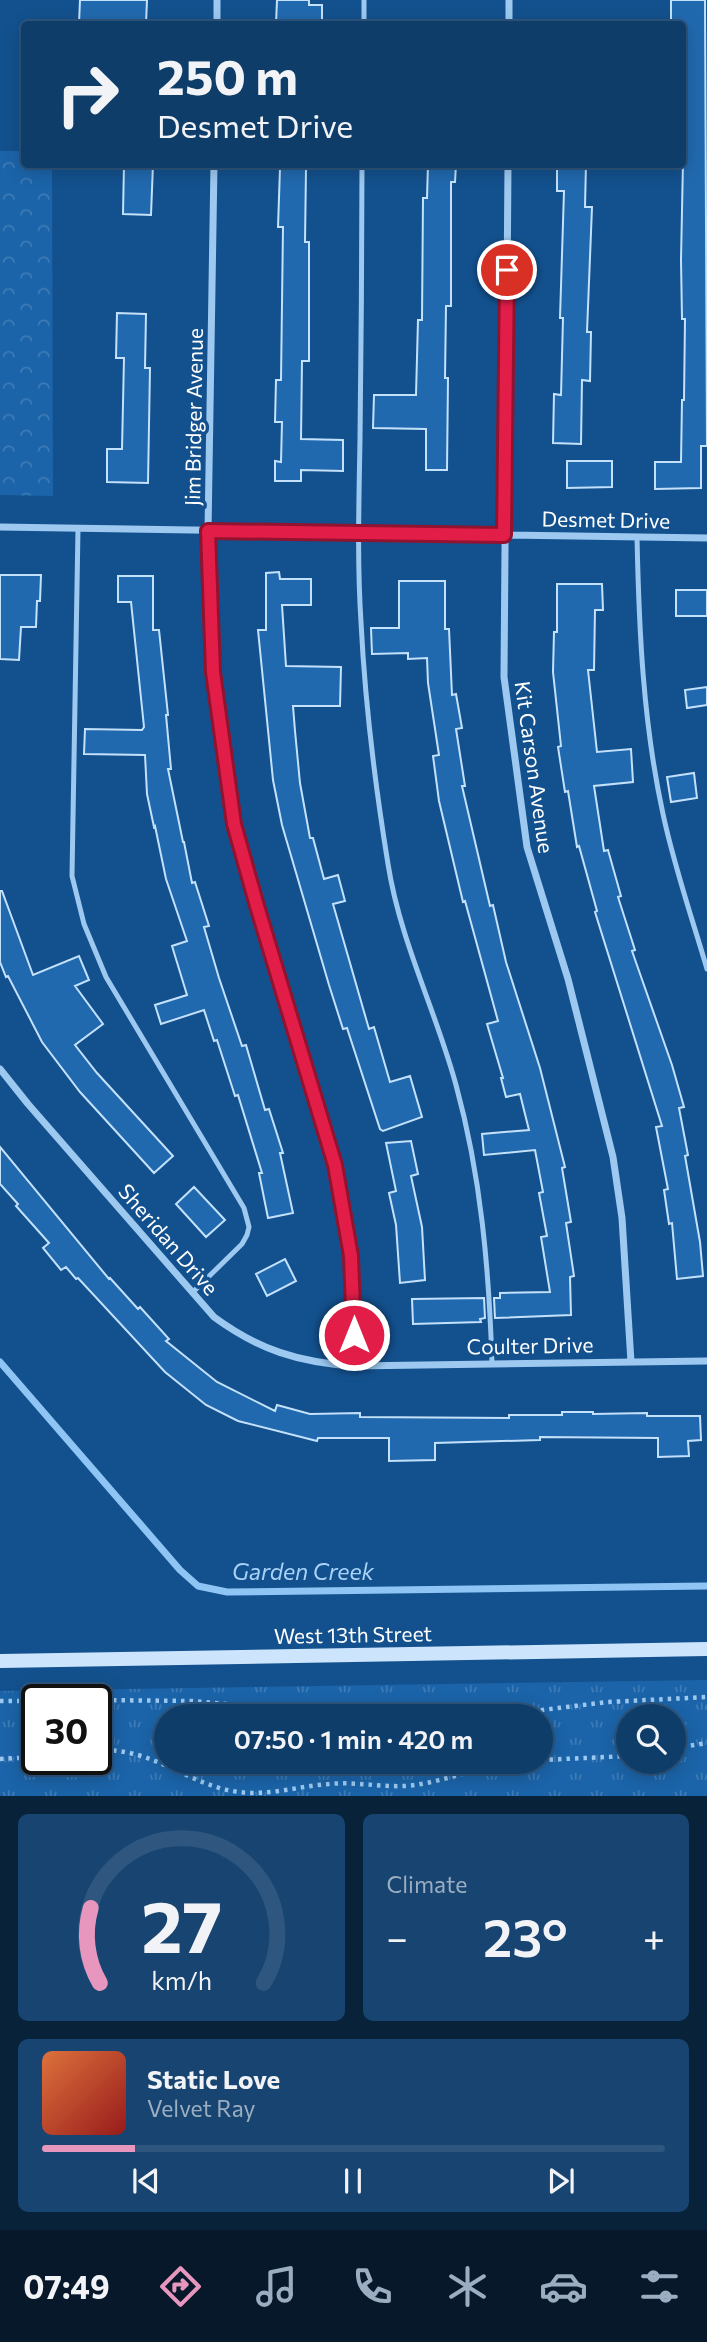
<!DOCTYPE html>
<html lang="en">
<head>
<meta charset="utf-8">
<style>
  :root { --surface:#0e3d6a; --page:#174470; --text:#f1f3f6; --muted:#9baec1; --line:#2e567e; --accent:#e797bd }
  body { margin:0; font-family:Commissioner,sans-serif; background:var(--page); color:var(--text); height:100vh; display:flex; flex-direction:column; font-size:26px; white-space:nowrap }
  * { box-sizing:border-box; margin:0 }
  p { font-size:23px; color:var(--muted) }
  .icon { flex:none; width:38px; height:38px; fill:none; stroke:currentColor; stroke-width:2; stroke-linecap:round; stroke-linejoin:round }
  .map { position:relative; height:1796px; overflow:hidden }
  .details { display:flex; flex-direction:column; gap:18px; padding:18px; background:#08223a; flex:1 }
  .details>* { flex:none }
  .banner { position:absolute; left:21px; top:21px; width:665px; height:147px; border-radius:7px; box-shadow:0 4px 18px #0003,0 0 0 2px var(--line); background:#0e3d6a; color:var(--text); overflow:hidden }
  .tools { position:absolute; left:616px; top:1704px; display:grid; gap:14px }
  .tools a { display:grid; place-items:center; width:70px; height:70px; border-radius:50%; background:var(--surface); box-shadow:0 4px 18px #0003,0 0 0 2px var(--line); font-size:35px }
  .speed { position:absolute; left:21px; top:1684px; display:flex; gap:14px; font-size:35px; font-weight:700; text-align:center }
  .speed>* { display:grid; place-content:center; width:91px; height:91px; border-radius:50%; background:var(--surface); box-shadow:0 4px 18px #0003,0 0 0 2px var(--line); line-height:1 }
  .speed .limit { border:4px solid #111; border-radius:10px; background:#fff; color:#111 }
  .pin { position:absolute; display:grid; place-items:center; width:60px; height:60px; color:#fff; margin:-30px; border:4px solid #fff; border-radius:50%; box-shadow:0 2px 7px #0007 }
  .me { position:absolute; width:77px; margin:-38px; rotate:0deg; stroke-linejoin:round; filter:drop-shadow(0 0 5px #0008) }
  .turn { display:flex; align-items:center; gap:24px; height:147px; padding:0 21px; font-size:32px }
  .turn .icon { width:91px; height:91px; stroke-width:2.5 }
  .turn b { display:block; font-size:49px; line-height:60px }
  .big { font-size:52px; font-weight:600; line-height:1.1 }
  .details .tile { flex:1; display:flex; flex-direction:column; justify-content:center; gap:10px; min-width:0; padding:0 24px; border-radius:10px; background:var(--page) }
  .details .dial { align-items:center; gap:0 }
  .dial svg { height:182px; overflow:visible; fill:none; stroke:var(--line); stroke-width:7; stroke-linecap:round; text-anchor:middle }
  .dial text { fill:var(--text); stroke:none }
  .song { display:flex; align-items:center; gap:21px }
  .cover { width:84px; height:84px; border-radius:10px; background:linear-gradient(135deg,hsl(20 70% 55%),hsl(0 70% 35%)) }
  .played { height:7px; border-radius:4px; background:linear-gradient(90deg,var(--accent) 15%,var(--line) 15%) }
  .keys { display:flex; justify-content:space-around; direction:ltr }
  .heat { display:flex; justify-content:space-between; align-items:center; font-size:38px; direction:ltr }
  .details .tiles { flex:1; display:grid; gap:18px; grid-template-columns:1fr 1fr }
  .tile:last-child { grid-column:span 2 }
  .trip { position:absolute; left:154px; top:1704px; width:399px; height:70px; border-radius:35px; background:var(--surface); box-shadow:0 4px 18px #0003,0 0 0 2px var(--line); font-weight:600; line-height:70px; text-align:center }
  .tab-bar { display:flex; height:112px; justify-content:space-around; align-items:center; background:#06182a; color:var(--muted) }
  .tab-bar .icon { width:49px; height:49px }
  .tab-bar .selected { color:var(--accent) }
  .tab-bar b { font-size:32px; color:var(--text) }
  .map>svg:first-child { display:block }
  .grass { fill:url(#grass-tufts); fill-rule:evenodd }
  .forest { fill:url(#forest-crowns) }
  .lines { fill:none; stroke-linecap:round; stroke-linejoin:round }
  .stream { stroke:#8fc5f4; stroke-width:7 }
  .building { fill:#2169ae; stroke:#c4e1fc; stroke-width:2 }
  .path { stroke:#9dc9f1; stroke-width:4.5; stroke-dasharray:3.5 5; stroke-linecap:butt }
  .service { stroke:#9dc9f1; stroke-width:5 }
  .minor { stroke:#9dc9f1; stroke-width:7 }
  .secondary { stroke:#cce4fc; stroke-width:14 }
  .route-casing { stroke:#92132f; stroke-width:18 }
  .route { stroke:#e11d48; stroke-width:12 }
  .labels { text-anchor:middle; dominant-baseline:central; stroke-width:7; stroke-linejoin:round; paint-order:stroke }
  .street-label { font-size:21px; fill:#fff; stroke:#13518e }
  .water-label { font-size:23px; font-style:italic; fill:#a9d2f8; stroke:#13518e }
</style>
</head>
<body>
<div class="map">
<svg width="707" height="1796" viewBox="0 0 707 1796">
  <defs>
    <pattern id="grass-tufts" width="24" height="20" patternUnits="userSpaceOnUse" patternTransform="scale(1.75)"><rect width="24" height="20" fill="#1b64a9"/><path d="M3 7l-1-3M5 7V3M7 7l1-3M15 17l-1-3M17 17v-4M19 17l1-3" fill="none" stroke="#3d7bb6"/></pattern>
    <pattern id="forest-crowns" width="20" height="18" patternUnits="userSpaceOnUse" patternTransform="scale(1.75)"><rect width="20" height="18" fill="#1b64a9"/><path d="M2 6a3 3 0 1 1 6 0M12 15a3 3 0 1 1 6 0" fill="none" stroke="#3d7bb6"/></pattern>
  </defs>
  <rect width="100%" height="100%" fill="#13518e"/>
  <!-- grass -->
  <path class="grass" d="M707 1680V1796H0V1691ZM96 1699V1759H37V1699ZM166 1717H541V1762H166ZM628 1717H674V1762H628Z"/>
  <!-- forest -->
  <path class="forest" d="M0 151H24V164L52 165 53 496 0 495Z"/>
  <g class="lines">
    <!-- stream -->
    <path class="stream" d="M0 1362 180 1570 198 1586 227 1592 707 1586"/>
  </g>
  <!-- building -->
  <path class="building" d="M80 0H147L146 24H79Z
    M277 0H309V5H322V24H276Z
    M671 0H705L707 446H701V488L655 489V462H681L682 400H684L685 319H682L681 260 685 63H682V24H671Z
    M124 164H153L151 215 123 214Z
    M428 164H456L455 182H451V306H446L445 378H448L447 470H426V429L373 428 374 395H416L418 320H422L423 198H427Z
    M557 164H586L585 207H592L587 332H591L590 381 582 380 581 444 553 443 554 394 561 395 563 318H560L564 191H557Z
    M280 168 306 169 305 242H309V361H302L301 439 343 440V471L301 470V481H275V461L281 462 282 422H275L276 380H281L283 227H278Z
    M117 313 146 314 145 368H150L148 483 107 482V449H122L124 358H116Z
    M567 461H612V487L567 488Z
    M279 572 280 579H311V605H282L286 666 341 667 340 706H293L295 731 300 783 310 838H313L324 879 338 875 345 901 333 904 369 1029 374 1027 390 1082 410 1076 422 1117 383 1131 380 1129 347 1028 343 1029 329 985 282 825 273 780 258 630H266V573Z
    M0 575H41L40 601H37L36 627H21L19 660 0 659Z
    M118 576H153V630H159L168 715H166L171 769H168L183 842H184L192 883 195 882 209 926 204 927 219 978 242 1046 246 1045 265 1110 269 1109 283 1153H280L293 1213 268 1218 259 1173H262L238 1095 235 1096 217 1040 214 1041 204 1010 161 1024 155 1005 187 995 172 946 187 941 166 879 155 826 154 827 147 794 145 755 84 754 85 729 142 730 144 727 131 602H118Z
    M399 581H445V629H449L452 695 456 694 462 728 456 729 465 786H462L490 906 493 905 506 962 540 1068 565 1167 562 1168 571 1222 566 1223 574 1276 570 1277 571 1315 495 1318 494 1298H500V1293L550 1292 541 1237 547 1236 539 1193 543 1192 535 1150 484 1155 482 1134 529 1130 520 1094 506 1097 501 1078H503L487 1024 498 1021 465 901 463 902 439 801 433 756 439 755 428 683 427 658 408 659V653L372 654 371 628H399Z
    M557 584H602L603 610H595L594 670H588L597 752 631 749 633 782 594 786 604 851 608 850 621 896 618 897 635 950 632 951 672 1065 684 1107 679 1108 688 1155 685 1156 700 1242 703 1276 677 1279 672 1223 669 1224 664 1190 668 1189 656 1127 662 1126 595 912 597 911 579 846 577 847 568 791 565 792 558 747 561 746 553 672 554 632H557Z
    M676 590H707V616H676Z
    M707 687V705L687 708 685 690Z
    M694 773 697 798 671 802 667 777Z
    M0 891H2L33 975 79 956 89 980 75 986 103 1024 75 1045 97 1073 173 1156 154 1173 80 1092 42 1042 8 976 6 977 0 962Z
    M411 1141 418 1174 411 1176 422 1227 425 1280 400 1283 396 1225 389 1193 396 1191 386 1143Z
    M0 1147 109 1279 110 1278 138 1309 140 1307 169 1339 166 1341 217 1382 275 1411 277 1405 310 1414 360 1413V1417L509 1418V1415H562V1412H593V1414L647 1413V1416H700L701 1440 688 1441 689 1456 658 1457V1438L540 1437V1440L435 1443V1460L389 1461V1438H318L317 1441 238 1421 206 1405 165 1372 78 1278 76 1279 66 1267 61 1270 43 1248 49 1243 16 1206 18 1204 0 1184Z
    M194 1187 225 1220 206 1237 176 1204Z
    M285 1259 296 1281 267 1296 256 1274Z
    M484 1298 485 1318 480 1319 481 1322 413 1324 412 1299Z"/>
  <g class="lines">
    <!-- path -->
    <path class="path" d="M96 1700 192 1701 350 1715 396 1717
      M0 1701H37
      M407 1717H412
      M422 1717 517 1713 608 1702 707 1697
      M674 1748 707 1743
      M96 1751C151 1745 188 1786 239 1792 269 1796 299 1786 329 1784 358 1781 386 1789 415 1785 448 1780 480 1767 514 1762
      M0 1759 37 1757
      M541 1760 628 1756"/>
    <!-- service -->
    <path class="service" d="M364 24V0
      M362 164C362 256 361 347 360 439 359 500 357 561 361 622 365 703 375 784 388 864 400 941 436 1011 456 1085 481 1176 489 1269 492 1363
      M78 529 72 876 84 924 106 977 244 1208 249 1227 247 1235 242 1244 192 1293
      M637 537C639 630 643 722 663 814 674 866 692 918 707 969"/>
    <!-- minor -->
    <path class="minor" d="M217 24V0
      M509 24V0
      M214 164 208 531 213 672 234 824 257 906 335 1165 351 1257 354 1295 353 1366
      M508 164 504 677 527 847 568 979 613 1157 622 1218 631 1362
      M0 527 707 538
      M0 1069 28 1104 214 1317C259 1350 298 1362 353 1366L707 1361"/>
    <!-- secondary -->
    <path class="secondary" d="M0 1661 707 1649"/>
  </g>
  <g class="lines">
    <!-- route casing -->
    <g class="route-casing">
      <path id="route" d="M354 1335 351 1256 335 1165 257 906 234 824 213 672 208 531 504 535 507 270"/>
    </g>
    <!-- route -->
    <use href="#route" class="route"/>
  </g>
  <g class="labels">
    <!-- street labels -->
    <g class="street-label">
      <text transform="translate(193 417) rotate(-89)">Jim Bridger Avenue</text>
      <text transform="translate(606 519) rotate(1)">Desmet Drive</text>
      <text transform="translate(535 767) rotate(82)">Kit Carson Avenue</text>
      <text transform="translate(169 1239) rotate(49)">Sheridan Drive</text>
      <text transform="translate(530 1345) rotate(-1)">Coulter Drive</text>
      <text transform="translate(353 1634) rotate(-1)">West 13th Street</text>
    </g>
    <!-- water labels -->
    <g class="water-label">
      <text x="303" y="1571">Garden Creek</text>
    </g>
  </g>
</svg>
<div class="tools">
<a><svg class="icon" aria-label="search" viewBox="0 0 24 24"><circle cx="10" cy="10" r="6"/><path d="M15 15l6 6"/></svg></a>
</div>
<div class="speed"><div class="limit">30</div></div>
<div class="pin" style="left:507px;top:270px;background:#d93025"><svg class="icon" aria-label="arrive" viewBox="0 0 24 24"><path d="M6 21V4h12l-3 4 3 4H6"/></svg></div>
<svg class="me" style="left:354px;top:1335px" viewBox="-20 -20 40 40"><circle r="17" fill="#e11d48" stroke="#fff" stroke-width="3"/><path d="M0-11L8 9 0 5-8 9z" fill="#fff"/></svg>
<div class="trip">07:50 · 1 min · 420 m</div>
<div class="banner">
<div class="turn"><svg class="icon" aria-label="right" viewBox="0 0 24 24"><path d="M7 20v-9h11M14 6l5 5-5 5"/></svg><div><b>250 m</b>Desmet Drive</div></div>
</div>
</div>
<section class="details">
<div class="tiles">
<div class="tile dial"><svg viewBox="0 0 100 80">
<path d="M14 69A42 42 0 1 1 86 69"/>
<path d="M14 69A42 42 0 0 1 10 36" stroke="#e797bd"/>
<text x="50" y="56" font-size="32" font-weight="700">27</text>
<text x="50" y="72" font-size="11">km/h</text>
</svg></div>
<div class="tile"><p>Climate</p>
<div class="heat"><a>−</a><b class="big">23°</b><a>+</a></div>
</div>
<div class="tile">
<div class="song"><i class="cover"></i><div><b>Static Love</b><p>Velvet Ray</p></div></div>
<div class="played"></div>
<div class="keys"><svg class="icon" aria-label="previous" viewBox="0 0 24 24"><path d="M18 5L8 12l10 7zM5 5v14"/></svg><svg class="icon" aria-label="pause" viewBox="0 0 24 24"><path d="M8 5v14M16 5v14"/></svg><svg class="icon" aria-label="next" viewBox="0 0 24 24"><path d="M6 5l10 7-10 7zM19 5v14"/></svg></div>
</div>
</div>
</section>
<nav class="tab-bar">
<b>07:49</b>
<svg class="icon selected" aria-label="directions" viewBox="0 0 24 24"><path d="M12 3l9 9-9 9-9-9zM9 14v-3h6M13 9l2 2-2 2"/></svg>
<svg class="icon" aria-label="music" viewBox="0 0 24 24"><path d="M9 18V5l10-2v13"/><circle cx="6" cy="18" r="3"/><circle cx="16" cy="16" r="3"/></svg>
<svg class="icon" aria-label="phone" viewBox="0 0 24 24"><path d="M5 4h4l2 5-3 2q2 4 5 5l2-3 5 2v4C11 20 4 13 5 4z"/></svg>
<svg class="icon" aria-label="climate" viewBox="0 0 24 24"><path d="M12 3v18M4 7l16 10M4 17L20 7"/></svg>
<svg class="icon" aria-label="car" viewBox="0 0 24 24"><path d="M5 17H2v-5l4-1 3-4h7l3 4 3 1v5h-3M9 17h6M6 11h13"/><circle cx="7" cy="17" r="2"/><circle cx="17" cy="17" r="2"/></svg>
<svg class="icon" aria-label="filters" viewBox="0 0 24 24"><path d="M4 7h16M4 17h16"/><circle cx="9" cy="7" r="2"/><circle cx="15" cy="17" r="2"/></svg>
</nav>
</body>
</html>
